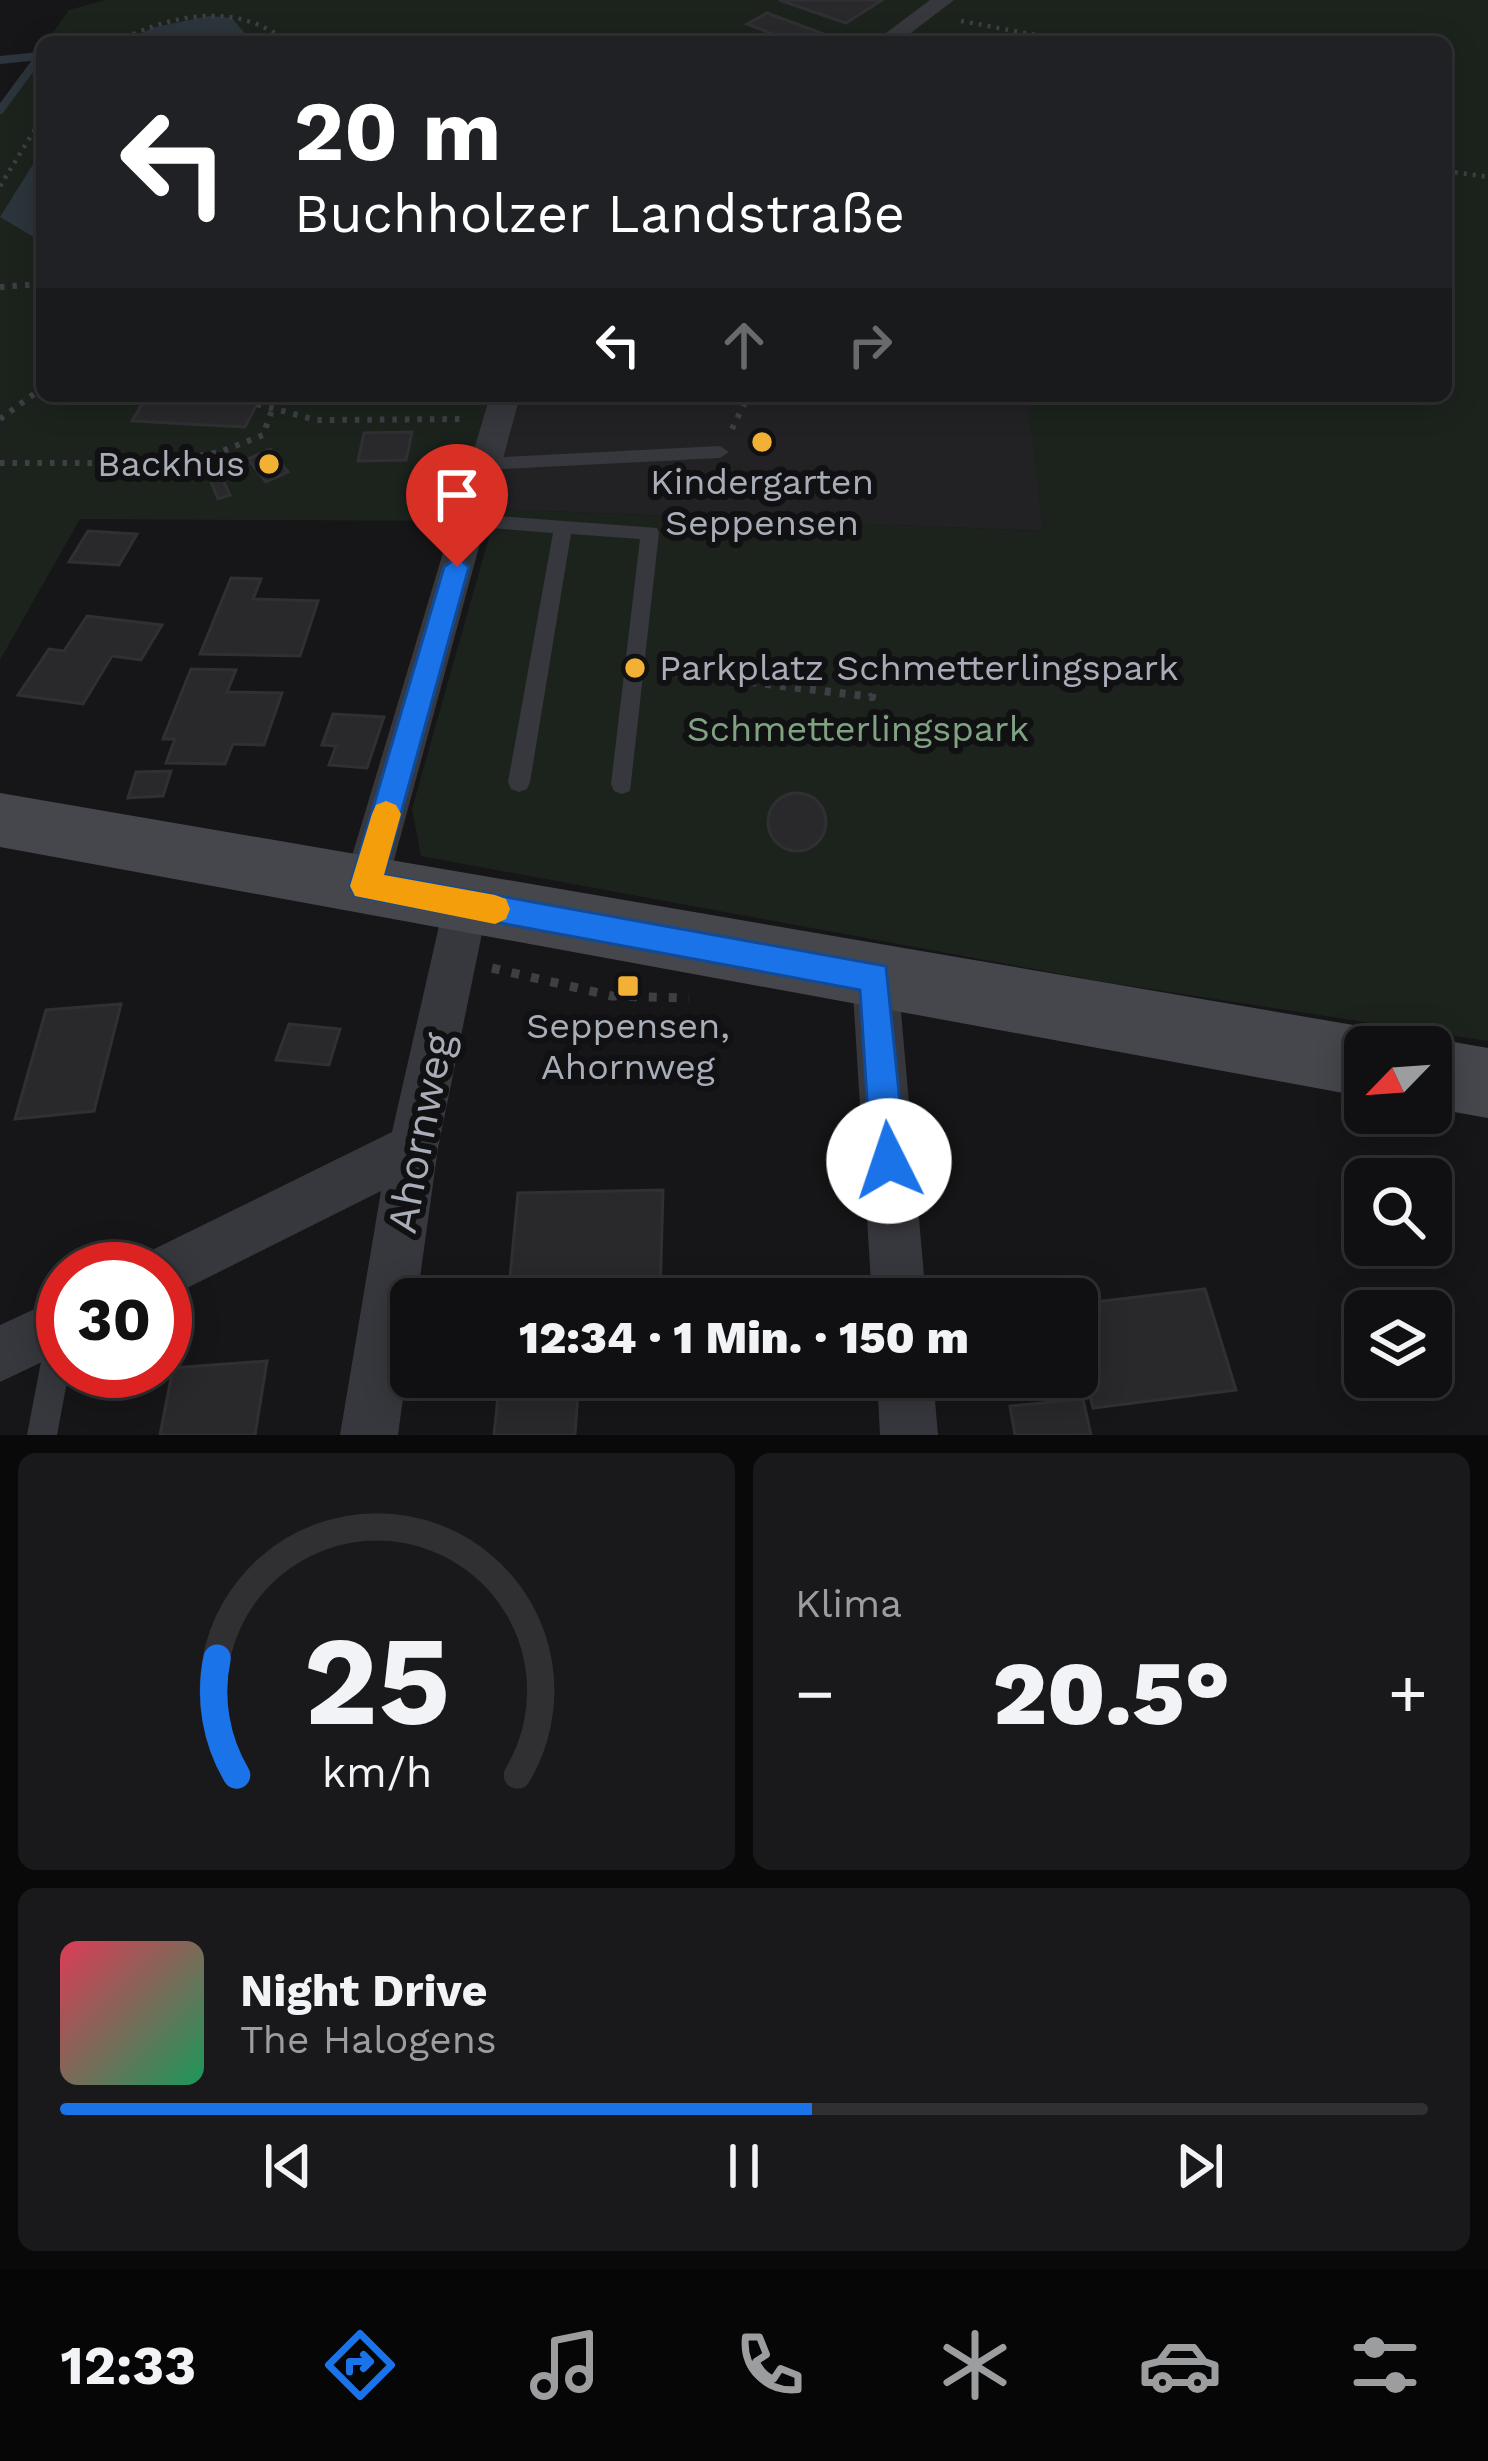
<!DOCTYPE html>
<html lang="de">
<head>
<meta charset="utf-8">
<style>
  :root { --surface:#101012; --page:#19191b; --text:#f1f3f6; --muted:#9c9d9f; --line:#303032; --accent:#1a73e8 }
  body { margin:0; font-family:"Work Sans",sans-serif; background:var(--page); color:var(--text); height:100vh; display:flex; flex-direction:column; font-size:45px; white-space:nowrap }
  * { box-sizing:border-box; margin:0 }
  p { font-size:39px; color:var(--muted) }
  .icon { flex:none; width:66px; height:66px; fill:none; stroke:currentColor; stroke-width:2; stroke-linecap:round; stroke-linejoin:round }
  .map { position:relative; height:1435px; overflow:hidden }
  .side { display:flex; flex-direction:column; gap:18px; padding:18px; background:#09090a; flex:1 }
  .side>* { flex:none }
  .banner { position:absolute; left:36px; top:36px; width:1416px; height:366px; border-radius:18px; box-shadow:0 6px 30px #0003,0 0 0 3px var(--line); background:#202124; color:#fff; overflow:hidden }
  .needle { width:78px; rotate:245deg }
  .buttons { position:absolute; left:1344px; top:1026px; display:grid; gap:24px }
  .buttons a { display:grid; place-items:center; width:108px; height:108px; border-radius:18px; background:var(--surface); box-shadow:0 6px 30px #0003,0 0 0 3px var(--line); font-size:60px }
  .speed { position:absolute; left:36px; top:1242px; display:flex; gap:24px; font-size:60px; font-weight:700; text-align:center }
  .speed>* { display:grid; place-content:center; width:156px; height:156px; border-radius:50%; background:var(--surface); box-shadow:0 6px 30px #0003,0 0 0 3px var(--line); line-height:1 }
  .speed .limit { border:18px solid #d22; background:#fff; color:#111 }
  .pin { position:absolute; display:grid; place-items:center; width:102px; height:102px; color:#fff; margin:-123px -51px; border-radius:50% 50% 50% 0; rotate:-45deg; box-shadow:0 0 12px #0007 }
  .pin .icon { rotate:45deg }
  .me { position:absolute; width:132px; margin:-66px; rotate:356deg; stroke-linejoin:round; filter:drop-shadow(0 0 9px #0008) }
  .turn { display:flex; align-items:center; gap:42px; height:252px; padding:0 60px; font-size:54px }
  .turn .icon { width:156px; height:156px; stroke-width:2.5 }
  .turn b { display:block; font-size:84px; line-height:102px }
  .lanes { display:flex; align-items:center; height:114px; padding:0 60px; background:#0003; justify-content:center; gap:60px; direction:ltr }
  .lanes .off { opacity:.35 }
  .big { font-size:90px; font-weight:800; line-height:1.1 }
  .side .card { flex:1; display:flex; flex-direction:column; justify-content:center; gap:18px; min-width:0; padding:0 42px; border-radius:18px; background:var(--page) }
  .side .dial { align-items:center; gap:0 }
  .dial svg { height:312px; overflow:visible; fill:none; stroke:var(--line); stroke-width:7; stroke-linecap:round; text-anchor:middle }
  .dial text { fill:var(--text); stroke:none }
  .song { display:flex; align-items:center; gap:36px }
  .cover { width:144px; height:144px; border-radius:18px; background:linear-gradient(135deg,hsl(350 70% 55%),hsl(150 70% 35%)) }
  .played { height:12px; border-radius:6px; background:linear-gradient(90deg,var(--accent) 55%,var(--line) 55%) }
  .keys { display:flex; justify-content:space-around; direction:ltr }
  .heat { display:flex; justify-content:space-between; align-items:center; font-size:66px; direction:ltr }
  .side .tiles { flex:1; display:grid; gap:18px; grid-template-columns:1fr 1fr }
  .card:last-child { grid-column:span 2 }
  .trip { position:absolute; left:390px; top:1278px; width:708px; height:120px; border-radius:18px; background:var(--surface); box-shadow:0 6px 30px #0003,0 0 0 3px var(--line); font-weight:800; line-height:120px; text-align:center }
  .menu { display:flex; height:192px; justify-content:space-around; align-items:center; background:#060607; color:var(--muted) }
  .menu .icon { width:84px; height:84px }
  .menu .on { color:var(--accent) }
  .menu b { font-size:54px; color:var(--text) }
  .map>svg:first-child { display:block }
  .built { fill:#222225 }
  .green { fill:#1c231d }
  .water { fill:#2c353c }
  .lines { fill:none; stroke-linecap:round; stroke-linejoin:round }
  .stream { stroke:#2c353c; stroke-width:8 }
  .building { fill:#29292c; stroke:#303034; stroke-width:3 }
  .path-far3 { stroke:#3d3f44; stroke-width:4.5; stroke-dasharray:3 6; stroke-linecap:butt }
  .path-far2 { stroke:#3d3f44; stroke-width:6; stroke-dasharray:4.5 8; stroke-linecap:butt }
  .path-far1 { stroke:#3d3f44; stroke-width:8; stroke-dasharray:6 9; stroke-linecap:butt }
  .path { stroke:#3d3f44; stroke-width:9; stroke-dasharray:8 12; stroke-linecap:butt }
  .service { fill:#37383d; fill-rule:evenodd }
  .minor { fill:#37383d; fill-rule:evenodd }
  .secondary { fill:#45474d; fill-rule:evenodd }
  .route { fill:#1a73e8; stroke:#114b97; stroke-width:3 }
  .slow { fill:#f59e0b }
  .poi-dot { fill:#f2b134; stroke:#111113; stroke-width:4.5 }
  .labels { text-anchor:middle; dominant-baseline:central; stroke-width:12; stroke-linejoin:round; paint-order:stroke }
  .poi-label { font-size:36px; fill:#a8adb8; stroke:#111113 }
  .park-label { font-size:36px; fill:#7fa381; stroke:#111113 }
  .near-street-label { font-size:42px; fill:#a8adb8; stroke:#111113 }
</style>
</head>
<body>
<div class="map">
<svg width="1488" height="1435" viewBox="0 0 1488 1435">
  <rect width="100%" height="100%" fill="#161618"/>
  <!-- built -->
  <path class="built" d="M505 396H1027L1044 531 473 508Z"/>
  <!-- green -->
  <path class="green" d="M105 0H1488V1041L1099 981 421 856 412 809 497 509 1043 531 1027 396H1446V42H46L69 10Z
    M42 47V396H505L470 521 80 519 0 660V104Z"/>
  <!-- water -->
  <path class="water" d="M209 16 232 18 252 42H130L151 28Z
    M42 150V242L0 217Z"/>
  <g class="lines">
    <!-- stream -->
    <path class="stream" d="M0 60 40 56
      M0 110 40 56"/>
  </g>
  <!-- building -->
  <path class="building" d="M779 0H882L846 23Z
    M767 13 821 33 805 42H793L747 24Z
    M147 396H261L245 427 132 421Z
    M412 432 406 460 358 461 364 433Z
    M270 449 288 472 266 482 248 459Z
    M219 471 230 495 218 499 208 474Z
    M88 531 137 534 119 565 69 562Z
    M231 578 261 579 253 599 318 601 300 656 200 654Z
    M87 616 162 625 141 660 112 656 83 704 18 695 49 649 64 651Z
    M191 669 236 670 227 692 282 693 264 745 233 744 225 764 166 763 175 739H163Z
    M333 714 384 717 367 768 329 765 336 746 322 745Z
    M171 771 163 796 128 798 136 772Z
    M768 822a29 29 0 1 1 58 0a29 29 0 1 1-58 0Z
    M121 1004 94 1111 15 1119 46 1010Z
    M289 1024 340 1029 329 1065 276 1060Z
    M663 1190 660 1297 508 1299 518 1193Z
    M1205 1289 1236 1390 1093 1408 1077 1342V1304Z
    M267 1361 255 1435H160L173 1368Z
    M500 1377H579L575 1435H494Z
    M1083 1399 1091 1435H1015L1010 1406Z"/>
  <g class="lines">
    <!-- path-far3 -->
    <path class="path-far3" d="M961 21 1073 42
      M117 42C171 14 237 1 287 42
      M1446 171 1488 177
      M0 186 42 118"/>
    <!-- path-far2 -->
    <path class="path-far2" d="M0 287 42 284
      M257 404 316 420 465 419
      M0 419 42 388
      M732 429 748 396
      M0 463H161L220 452 263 435 277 396"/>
    <!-- path-far1 -->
    <path class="path-far1" d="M661 671 872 697 874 685"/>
    <!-- path -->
    <path class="path" d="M492 968 612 996 689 998
      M1384 1113 1416 1118"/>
    <!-- service -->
    <path class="service" d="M720 446 729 452 720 458 485 470 476 464 485 458Z
      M470 514 657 528 659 533 630 791 622 794 614 791 611 784 640 539 571 534 530 782 527 789 519 792 511 789 508 782 553 533 464 526 461 521Z
      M63 1310V1371H69L57 1435H27L48 1325 53 1315Z"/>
    <!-- minor -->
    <path class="minor" d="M930 0H954L899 42H874Z
      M490 396H520L387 886 380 900 365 906 350 900 343 886Z
      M466 883 481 889 488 904 438 1148 417 1299H411V1340L398 1435H340L381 1191 165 1299V1269H140L146 1253 392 1132 444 904 451 889Z
      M875 955 891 961 898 977 926 1299H872L852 977 859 961Z
      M63 1296V1352L0 1382V1325Z
      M877 1377H933L938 1435H880Z"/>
    <!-- secondary -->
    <path class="secondary" d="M0 793 1365 1027 1390 1037 1394 1047H1365V1097L0 847Z
      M1431 1038 1488 1048V1118L1431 1108V1047H1409Z"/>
  </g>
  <!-- route -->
  <path class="route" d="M457 557 469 567 384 875 886 966 906 1161 901 1173 889 1179 876 1173 871 1161 860 990 355 896 350 886 444 567Z"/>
  <!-- slow -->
  <path class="slow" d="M386 801 396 805 401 814 384 875 495 895 506 899 510 909 506 919 495 924 355 896 350 886 372 814 376 805Z"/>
  <!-- markers -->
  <g class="poi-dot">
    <circle cx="762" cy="442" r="12"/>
    <circle cx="269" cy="464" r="12"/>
    <circle cx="635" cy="668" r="12"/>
    <rect x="616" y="974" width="24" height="24" rx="6"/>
  </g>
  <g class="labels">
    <!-- poi labels -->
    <g class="poi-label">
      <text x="245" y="464" text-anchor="end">Backhus</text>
      <text x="762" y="482">Kindergarten<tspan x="762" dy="41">Seppensen</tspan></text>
      <text x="659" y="668" text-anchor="start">Parkplatz Schmetterlingspark</text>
      <text x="628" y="1026">Seppensen,<tspan x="628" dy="41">Ahornweg</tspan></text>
    </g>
    <!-- park labels -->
    <g class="park-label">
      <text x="858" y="729">Schmetterlingspark</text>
    </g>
    <!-- near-street labels -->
    <g class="near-street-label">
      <text transform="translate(420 1133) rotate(-79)">Ahornweg</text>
    </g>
  </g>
</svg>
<div class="buttons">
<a><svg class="needle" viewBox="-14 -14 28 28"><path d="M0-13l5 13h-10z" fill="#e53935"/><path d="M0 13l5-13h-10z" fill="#9c9d9f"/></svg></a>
<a><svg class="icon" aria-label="search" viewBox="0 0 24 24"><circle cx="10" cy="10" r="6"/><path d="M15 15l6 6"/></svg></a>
<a><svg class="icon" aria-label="layers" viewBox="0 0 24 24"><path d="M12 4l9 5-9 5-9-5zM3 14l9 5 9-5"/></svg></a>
</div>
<div class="speed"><div class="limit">30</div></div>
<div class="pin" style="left:457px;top:567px;background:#d93025"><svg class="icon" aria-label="arrive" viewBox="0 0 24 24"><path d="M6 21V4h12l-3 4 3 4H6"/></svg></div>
<svg class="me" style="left:889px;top:1161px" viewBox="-20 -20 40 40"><circle r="19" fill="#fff"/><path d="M0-13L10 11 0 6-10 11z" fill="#1a73e8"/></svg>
<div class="trip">12:34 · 1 Min. · 150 m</div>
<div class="banner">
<div class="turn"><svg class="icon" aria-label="left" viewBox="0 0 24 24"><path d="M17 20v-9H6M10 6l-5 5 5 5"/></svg><div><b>20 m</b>Buchholzer Landstraße</div></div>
<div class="lanes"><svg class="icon" aria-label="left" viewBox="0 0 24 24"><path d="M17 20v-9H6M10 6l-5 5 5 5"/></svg><svg class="icon off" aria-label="ahead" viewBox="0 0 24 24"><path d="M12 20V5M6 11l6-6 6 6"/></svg><svg class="icon off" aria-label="right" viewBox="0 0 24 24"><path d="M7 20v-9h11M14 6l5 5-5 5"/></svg></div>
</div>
</div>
<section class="side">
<div class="tiles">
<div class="card dial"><svg viewBox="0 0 100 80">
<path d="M14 69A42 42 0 1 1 86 69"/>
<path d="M14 69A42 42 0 0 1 9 39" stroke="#1a73e8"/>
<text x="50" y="56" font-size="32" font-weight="700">25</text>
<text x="50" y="72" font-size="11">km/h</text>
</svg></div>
<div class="card"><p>Klima</p>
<div class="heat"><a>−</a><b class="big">20.5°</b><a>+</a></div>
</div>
<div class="card">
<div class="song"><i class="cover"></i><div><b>Night Drive</b><p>The Halogens</p></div></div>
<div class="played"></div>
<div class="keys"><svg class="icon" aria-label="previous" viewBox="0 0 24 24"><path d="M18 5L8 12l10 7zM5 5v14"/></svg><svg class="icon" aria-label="pause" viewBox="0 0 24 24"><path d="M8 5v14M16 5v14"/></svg><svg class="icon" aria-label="next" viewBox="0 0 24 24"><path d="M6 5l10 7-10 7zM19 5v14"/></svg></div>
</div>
</div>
</section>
<nav class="menu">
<b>12:33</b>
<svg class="icon on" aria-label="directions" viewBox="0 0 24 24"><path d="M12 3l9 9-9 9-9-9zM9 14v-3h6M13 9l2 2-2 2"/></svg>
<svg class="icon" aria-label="music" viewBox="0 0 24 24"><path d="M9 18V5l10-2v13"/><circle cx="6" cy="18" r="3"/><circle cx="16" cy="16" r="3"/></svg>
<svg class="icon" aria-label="phone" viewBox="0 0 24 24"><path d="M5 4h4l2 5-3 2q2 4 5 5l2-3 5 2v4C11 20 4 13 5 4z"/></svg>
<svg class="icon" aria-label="climate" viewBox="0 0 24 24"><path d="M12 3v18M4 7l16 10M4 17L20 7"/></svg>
<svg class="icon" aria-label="car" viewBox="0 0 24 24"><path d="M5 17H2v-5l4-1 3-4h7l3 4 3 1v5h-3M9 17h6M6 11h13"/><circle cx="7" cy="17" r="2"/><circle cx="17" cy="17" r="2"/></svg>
<svg class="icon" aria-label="filters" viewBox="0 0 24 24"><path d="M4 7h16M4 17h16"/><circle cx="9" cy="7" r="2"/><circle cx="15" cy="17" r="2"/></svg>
</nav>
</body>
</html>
